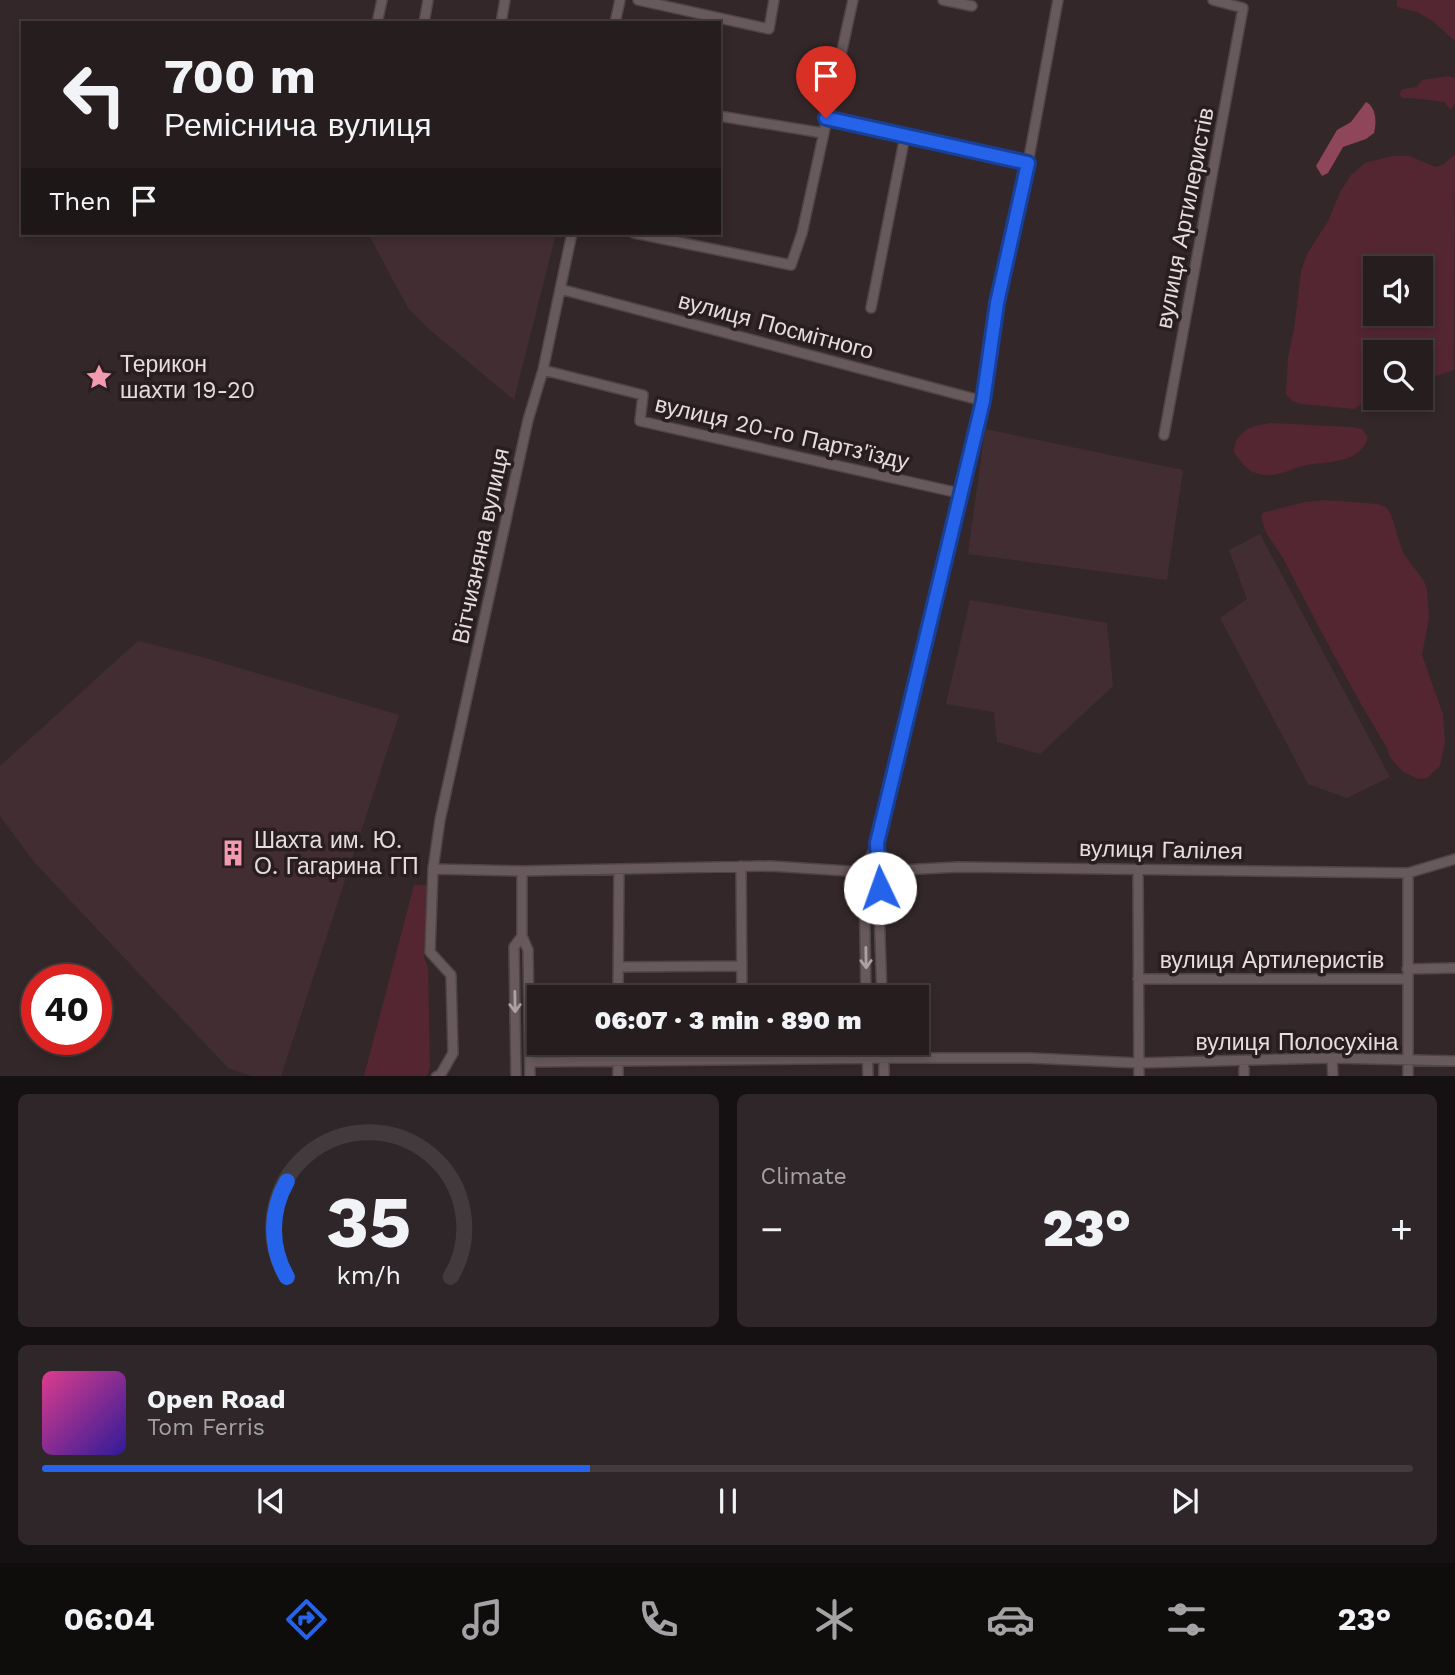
<!DOCTYPE html>
<html lang="en">
<head>
<meta charset="utf-8">
<style>
  :root { --surface:#261d1f; --page:#2e2628; --text:#f1f3f6; --muted:#a4a2a4; --line:#423b3d; --accent:#2563eb }
  body { margin:0; font-family:"Work Sans",sans-serif; background:var(--page); color:var(--text); height:100vh; display:flex; flex-direction:column; font-size:26px; white-space:nowrap }
  * { box-sizing:border-box; margin:0 }
  p { font-size:23px; color:var(--muted) }
  .icon { flex:none; width:38px; height:38px; fill:none; stroke:currentColor; stroke-width:2; stroke-linecap:round; stroke-linejoin:round }
  .map { position:relative; height:1076px; overflow:hidden }
  .side { display:flex; flex-direction:column; gap:18px; padding:18px; background:#151011; flex:1 }
  .side>* { flex:none }
  .banner { position:absolute; left:21px; top:21px; width:700px; height:214px; border-radius:0px; box-shadow:0 4px 10px #0003,0 0 0 2px var(--line); background:#261d1f; color:var(--text); overflow:hidden }
  .buttons { position:absolute; left:1363px; top:256px; display:grid; gap:14px }
  .buttons a { display:grid; place-items:center; width:70px; height:70px; border-radius:0px; background:var(--surface); box-shadow:0 4px 10px #0003,0 0 0 2px var(--line); font-size:35px }
  .speed { position:absolute; left:21px; top:964px; display:flex; gap:14px; font-size:35px; font-weight:700; text-align:center }
  .speed>* { display:grid; place-content:center; width:91px; height:91px; border-radius:50%; background:var(--surface); box-shadow:0 4px 10px #0003,0 0 0 2px var(--line); line-height:1 }
  .speed .limit { border:10px solid #d22; background:#fff; color:#111 }
  .pin { position:absolute; display:grid; place-items:center; width:60px; height:60px; color:#fff; margin:-72px -30px; border-radius:50% 50% 50% 0; rotate:-45deg; box-shadow:0 0 7px #0007 }
  .pin .icon { rotate:45deg }
  .me { position:absolute; width:77px; margin:-38px; rotate:357deg; stroke-linejoin:round; filter:drop-shadow(0 0 5px #0008) }
  .turn { display:flex; align-items:center; gap:24px; height:147px; padding:0 28px; font-size:32px }
  .turn .icon { width:91px; height:91px; stroke-width:2.5 }
  .turn b { display:block; font-size:49px; line-height:60px }
  .then { display:flex; align-items:center; height:66px; padding:0 28px; background:#0003; gap:14px; font-size:26px }
  .big { font-size:52px; font-weight:800; line-height:1.1 }
  .side .widget { flex:1; display:flex; flex-direction:column; justify-content:center; gap:10px; min-width:0; padding:0 24px; border-radius:10px; background:var(--page) }
  .side .dial { align-items:center; gap:0 }
  .dial svg { height:182px; overflow:visible; fill:none; stroke:var(--line); stroke-width:7; stroke-linecap:round; text-anchor:middle }
  .dial text { fill:var(--text); stroke:none }
  .song { display:flex; align-items:center; gap:21px }
  .cover { width:84px; height:84px; border-radius:10px; background:linear-gradient(135deg,hsl(330 70% 55%),hsl(250 70% 35%)) }
  .played { height:7px; border-radius:4px; background:linear-gradient(90deg,var(--accent) 40%,var(--line) 40%) }
  .keys { display:flex; justify-content:space-around; direction:ltr }
  .heat { display:flex; justify-content:space-between; align-items:center; font-size:38px; direction:ltr }
  .side .tiles { flex:1; display:grid; gap:18px; grid-template-columns:1fr 1fr }
  .widget:last-child { grid-column:span 2 }
  .trip { position:absolute; left:527px; top:985px; width:402px; height:70px; border-radius:0px; background:var(--surface); box-shadow:0 4px 10px #0003,0 0 0 2px var(--line); font-weight:800; line-height:70px; text-align:center }
  .dock { display:flex; height:112px; justify-content:space-around; align-items:center; background:#0f0c0c; color:var(--muted) }
  .dock .icon { width:49px; height:49px }
  .dock .active { color:var(--accent) }
  .dock b { font-size:32px; color:var(--text) }
  .map>svg:first-child { display:block }
  .built { fill:#422e32 }
  .green { fill:#532632; fill-rule:evenodd }
  .water { fill:#8f465a }
  .lines { fill:none; stroke-linecap:round; stroke-linejoin:round }
  .minor-casing { stroke:#4f4447; stroke-width:12 }
  .minor { stroke:#68595c; stroke-width:9 }
  .oneway { stroke:#aca1a3 }
  .route-casing { stroke:#184099; stroke-width:18 }
  .route { stroke:#2563eb; stroke-width:12 }
  .labels { text-anchor:middle; dominant-baseline:central; stroke-width:7; stroke-linejoin:round; paint-order:stroke }
  .street-label { font-size:23px; fill:#e4dcdd; stroke:#291d20 }
  .poi-label { font-size:23px; fill:#e4dcdd; stroke:#291d20; text-anchor:start }
</style>
</head>
<body>
<div class="map">
<svg width="1455" height="1077" viewBox="0 0 1455 1077">
  <rect width="100%" height="100%" fill="#332729"/>
  <!-- built -->
  <path class="built" d="M368 233H556L514 400 430 330 408 308Z
    M985 429 1183 470 1167 580 968 554Z
    M1260 534 1390 777 1347 798 1308 784 1220 618 1247 599 1229 550Z
    M970 600 1107 623 1113 686 1040 754 997 742 994 712 946 704Z
    M138 641 202 657 399 715 281 1076H251L228 1068 35 863 0 816V766Z"/>
  <!-- green -->
  <path class="green" d="M1397 0H1455V41L1431 20 1417 12 1397 7Z
    M1449 76 1455 78V103L1451 110 1444 102C1430 100 1415 98 1402 98L1399 94 1402 89 1417 87 1422 80Z
    M1455 154 1454 370 1421 381V352H1376L1375 394 1368 389 1362 404 1354 409 1301 404 1292 401 1286 394 1288 358 1294 329 1301 271 1307 254 1328 221 1340 192 1351 175 1365 163 1392 156H1409L1436 167 1444 164ZM1376 268H1421V313H1376Z
    M1271 423 1352 427 1362 429 1368 437C1361 464 1328 461 1307 465 1288 469 1273 481 1253 472 1246 469 1239 459 1234 453 1234 431 1252 425 1271 423Z
    M1324 500 1378 504 1386 507 1391 514 1403 553 1424 581 1427 589 1429 618 1422 655 1443 714 1445 742 1440 766 1427 778 1418 779 1402 771 1390 757 1387 748C1350 687 1317 624 1284 560 1276 545 1260 531 1262 513L1305 502Z
    M414 885H428L424 957 428 967 430 1068 427 1076H364Z"/>
  <!-- water -->
  <path class="water" d="M1366 102C1376 107 1377 122 1374 133L1366 139 1343 147 1328 173 1322 176 1316 166 1337 130 1351 122Z"/>
  <g class="lines">
    <!-- minor casing -->
    <g class="minor-casing">
      <path id="minor" d="M638 0 769 29 774 0
        M943 0 972 6
        M377 23 382 0
        M424 23 428 0
        M501 23 505 0
        M615 23 620 0
        M719 116 823 133
        M826 118 1028 163
        M634 233 791 265 802 233 853 0
        M560 289 983 401
        M871 308 905 136
        M543 370 643 395 640 421 959 493
        M1164 435 1243 8 1213 0
        M877 845 882 998
        M741 866 742 998
        M433 869 522 871 770 866 864 872 958 867 1408 873 1455 859
        M1138 869 1139 1077
        M522 871V936L528 950 530 1077
        M619 967 742 966
        M1407 969 1455 968
        M1138 979H1407
        M618 998 619 869
        M866 998 864 872 877 843 983 401 997 303 1028 163 1058 0
        M618 1043V1077
        M744 1043V1059
        M867 1043 868 1077
        M884 1043V1077
        M1332 1058 1333 1077
        M530 1062 892 1058H1030L1139 1063 1332 1058 1455 1061
        M1244 1062V1077
        M436 1077 441 1074 453 1053 451 975 430 952 433 869 440 820 528 420 543 370 572 233
        M516 1077 514 947 522 936
        M1408 1077V873"/>
    </g>
    <!-- minor -->
    <use href="#minor" class="minor"/>
  </g>
  <!-- one-way arrows -->
  <defs><path id="oneway-shaft" d="M-6 0H5M1.5-3L5.5 0L1.5 3" fill="none" stroke-width="1.6" stroke-linecap="round" stroke-linejoin="round" transform="scale(1.75)"/></defs>
  <g class="oneway">
    <use href="#oneway-shaft" transform="translate(866 958) rotate(89)"/>
    <use href="#oneway-shaft" transform="translate(515 1002) rotate(89)"/>
  </g>
  <g class="lines">
    <!-- route casing -->
    <g class="route-casing">
      <path id="route" d="M826 118 1028 163 997 303 983 401 877 843 880 888"/>
    </g>
    <!-- route -->
    <use href="#route" class="route"/>
  </g>
  <!-- icons -->
  <defs>
    <g id="sight-bare" transform="scale(2.1)"><path d="M0-6L1.8-2.2L6-1.7L2.9 1.2L3.7 5.4L0 3.3L-3.7 5.4L-2.9 1.2L-6-1.7L-1.8-2.2Z" fill="#f29aaf" stroke="#291d20" stroke-width="2.5" paint-order="stroke"/></g>
    <g id="building-bare" transform="scale(2.1)"><path d="M-4-6H4V6H1V3H-1V6H-4ZM-2.5-4.3h1.7v1.8h-1.7ZM.8-4.3h1.7v1.8H.8ZM-2.5-1h1.7V.8h-1.7ZM.8-1h1.7V.8H.8Z" fill="#f29aaf" stroke="#291d20" stroke-width="2.5" paint-order="stroke"/></g>
  </defs>
  <g fill-rule="evenodd">
    <use href="#sight-bare" x="99" y="377"/>
    <use href="#building-bare" x="233" y="853"/>
  </g>
  <g class="labels">
    <!-- street labels -->
    <g class="street-label">
      <text transform="translate(1185 218) rotate(-79)">вулиця Артилеристів</text>
      <text transform="translate(776 326) rotate(15)">вулиця Посмітного</text>
      <text transform="translate(782 433) rotate(13)">вулиця 20-го Партз'їзду</text>
      <text transform="translate(481 546) rotate(-78)">Вітчизняна вулиця</text>
      <text transform="translate(1161 850) rotate(1)">вулиця Галілея</text>
      <text x="1272" y="960">вулиця Артилеристів</text>
      <text x="1297" y="1042">вулиця Полосухіна</text>
    </g>
    <!-- poi labels -->
    <g class="poi-label">
      <text x="120" y="364">Терикон<tspan x="120" dy="26">шахти 19-20</tspan></text>
      <text x="254" y="840">Шахта им. Ю.<tspan x="254" dy="26">О. Гагарина ГП</tspan></text>
    </g>
  </g>
</svg>
<div class="buttons">
<a><svg class="icon" aria-label="sound" viewBox="0 0 24 24"><path d="M4 9h4l5-4v14l-5-4H4zM17 9q2 3 0 6"/></svg></a>
<a><svg class="icon" aria-label="search" viewBox="0 0 24 24"><circle cx="10" cy="10" r="6"/><path d="M15 15l6 6"/></svg></a>
</div>
<div class="speed"><div class="limit">40</div></div>
<div class="pin" style="left:826px;top:118px;background:#d93025"><svg class="icon" aria-label="arrive" viewBox="0 0 24 24"><path d="M6 21V4h12l-3 4 3 4H6"/></svg></div>
<svg class="me" style="left:880px;top:888px" viewBox="-20 -20 40 40"><circle r="19" fill="#fff"/><path d="M0-13L10 11 0 6-10 11z" fill="#2563eb"/></svg>
<div class="trip">06:07 · 3 min · 890 m</div>
<div class="banner">
<div class="turn"><svg class="icon" aria-label="left" viewBox="0 0 24 24"><path d="M17 20v-9H6M10 6l-5 5 5 5"/></svg><div><b>700 m</b>Реміснича вулиця</div></div>
<div class="then">Then<svg class="icon" aria-label="arrive" viewBox="0 0 24 24"><path d="M6 21V4h12l-3 4 3 4H6"/></svg></div>
</div>
</div>
<section class="side">
<div class="tiles">
<div class="widget dial"><svg viewBox="0 0 100 80">
<path d="M14 69A42 42 0 1 1 86 69"/>
<path d="M14 69A42 42 0 0 1 14 27" stroke="#2563eb"/>
<text x="50" y="56" font-size="32" font-weight="700">35</text>
<text x="50" y="72" font-size="11">km/h</text>
</svg></div>
<div class="widget"><p>Climate</p>
<div class="heat"><a>−</a><b class="big">23°</b><a>+</a></div>
</div>
<div class="widget">
<div class="song"><i class="cover"></i><div><b>Open Road</b><p>Tom Ferris</p></div></div>
<div class="played"></div>
<div class="keys"><svg class="icon" aria-label="previous" viewBox="0 0 24 24"><path d="M18 5L8 12l10 7zM5 5v14"/></svg><svg class="icon" aria-label="pause" viewBox="0 0 24 24"><path d="M8 5v14M16 5v14"/></svg><svg class="icon" aria-label="next" viewBox="0 0 24 24"><path d="M6 5l10 7-10 7zM19 5v14"/></svg></div>
</div>
</div>
</section>
<nav class="dock">
<b>06:04</b>
<svg class="icon active" aria-label="directions" viewBox="0 0 24 24"><path d="M12 3l9 9-9 9-9-9zM9 14v-3h6M13 9l2 2-2 2"/></svg>
<svg class="icon" aria-label="music" viewBox="0 0 24 24"><path d="M9 18V5l10-2v13"/><circle cx="6" cy="18" r="3"/><circle cx="16" cy="16" r="3"/></svg>
<svg class="icon" aria-label="phone" viewBox="0 0 24 24"><path d="M5 4h4l2 5-3 2q2 4 5 5l2-3 5 2v4C11 20 4 13 5 4z"/></svg>
<svg class="icon" aria-label="climate" viewBox="0 0 24 24"><path d="M12 3v18M4 7l16 10M4 17L20 7"/></svg>
<svg class="icon" aria-label="car" viewBox="0 0 24 24"><path d="M5 17H2v-5l4-1 3-4h7l3 4 3 1v5h-3M9 17h6M6 11h13"/><circle cx="7" cy="17" r="2"/><circle cx="17" cy="17" r="2"/></svg>
<svg class="icon" aria-label="filters" viewBox="0 0 24 24"><path d="M4 7h16M4 17h16"/><circle cx="9" cy="7" r="2"/><circle cx="15" cy="17" r="2"/></svg>
<b>23°</b>
</nav>
</body>
</html>
